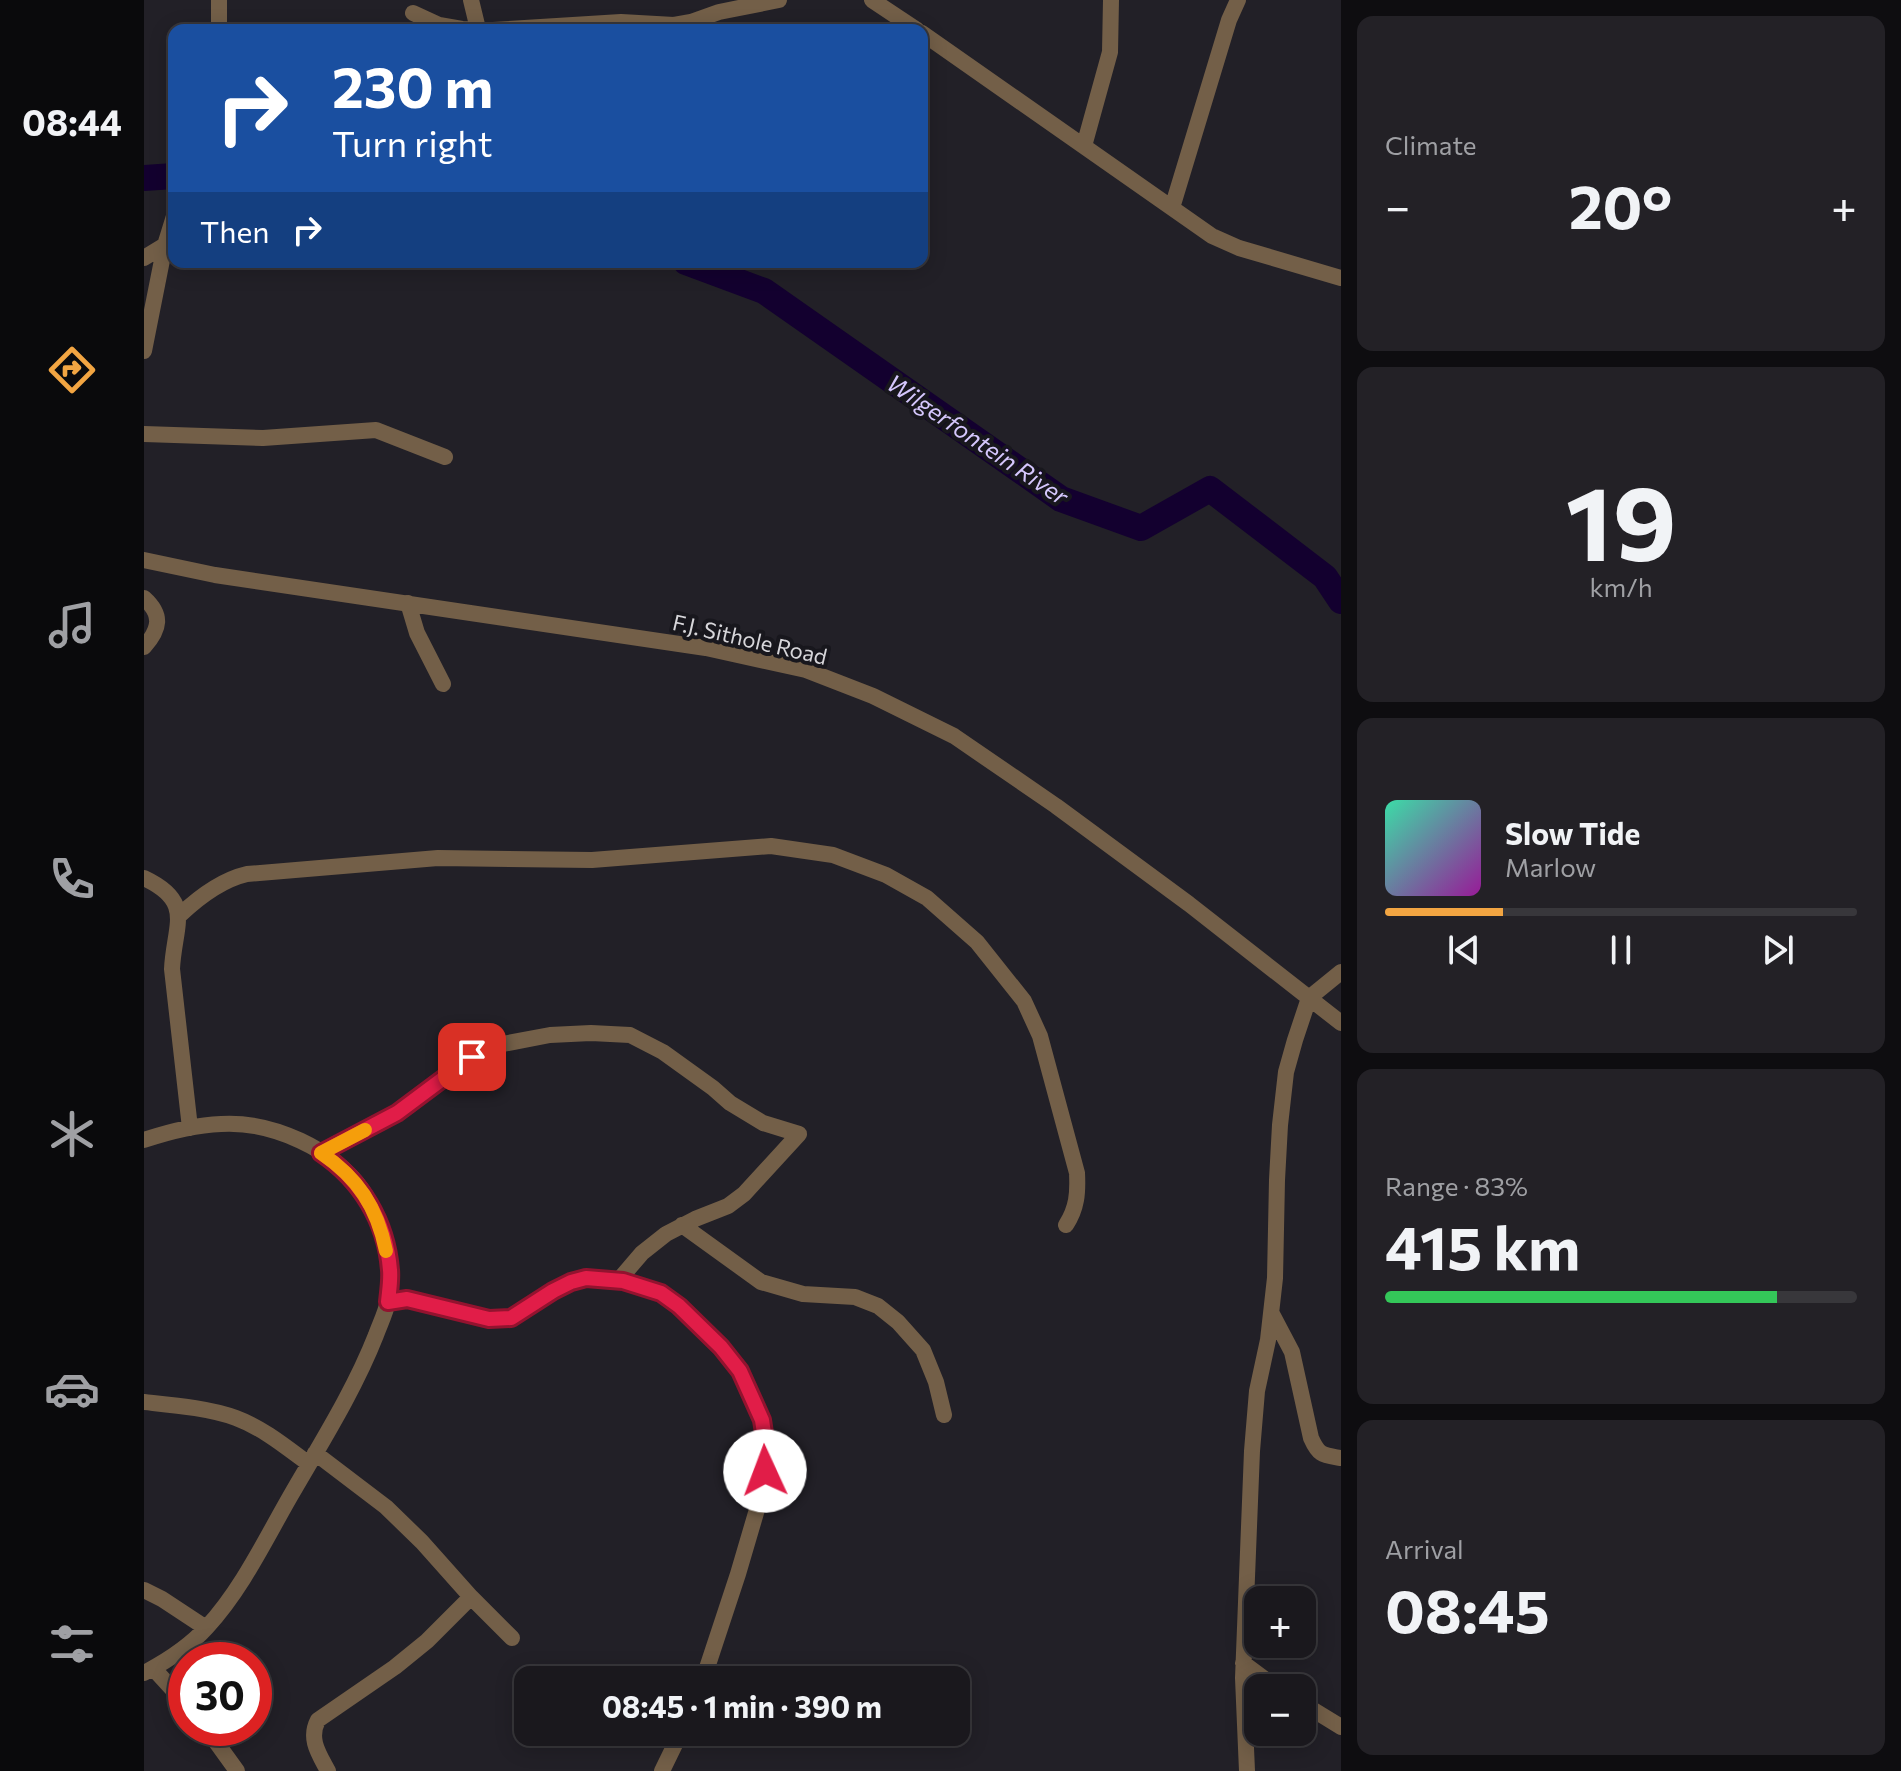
<!DOCTYPE html>
<html lang="en">
<head>
<meta charset="utf-8">
<style>
  :root { --surface:#1a181d; --page:#232126; --text:#f1f3f6; --muted:#9fa0a4; --line:#38373b; --accent:#f2a542 }
  body { margin:0; font-family:Commissioner,sans-serif; background:var(--page); color:var(--text); height:100vh; display:flex; flex-direction:column; font-size:30px; white-space:nowrap }
  * { box-sizing:border-box; margin:0 }
  p { font-size:26px; color:var(--muted) }
  .icon { flex:none; width:44px; height:44px; fill:none; stroke:currentColor; stroke-width:2; stroke-linecap:round; stroke-linejoin:round }
  .map { position:relative; flex:1; overflow:hidden }
  .sheet { display:flex; flex-direction:column; gap:16px; padding:16px; background:#0e0d10; width:560px }
  .sheet>* { flex:none }
  .banner { position:absolute; left:24px; top:24px; width:760px; height:244px; border-radius:16px; box-shadow:0 4px 20px #0003,0 0 0 2px var(--line); background:#1a4fa0; color:#fff; overflow:hidden }
  .tools { position:absolute; left:1100px; top:1586px; display:grid; gap:16px }
  .tools a { display:grid; place-items:center; width:72px; height:72px; border-radius:16px; background:var(--surface); box-shadow:0 4px 20px #0003,0 0 0 2px var(--line); font-size:40px }
  .speed { position:absolute; left:24px; top:1642px; display:flex; gap:16px; font-size:40px; font-weight:700; text-align:center }
  .speed>* { display:grid; place-content:center; width:104px; height:104px; border-radius:50%; background:var(--surface); box-shadow:0 4px 20px #0003,0 0 0 2px var(--line); line-height:1 }
  .speed .limit { border:12px solid #d22; background:#fff; color:#111 }
  .pin { position:absolute; display:grid; place-items:center; width:68px; height:68px; color:#fff; margin:-34px; border-radius:16px; box-shadow:0 4px 12px #0006 }
  .me { position:absolute; width:88px; margin:-44px; rotate:358deg; stroke-linejoin:round; filter:drop-shadow(0 0 6px #0008) }
  .turn { display:flex; align-items:center; gap:28px; height:168px; padding:0 32px; font-size:36px }
  .turn .icon { width:104px; height:104px; stroke-width:2.5 }
  .turn b { display:block; font-size:56px; line-height:68px }
  .then { display:flex; align-items:center; height:76px; padding:0 32px; background:#0003; gap:16px; font-size:30px }
  .big { font-size:60px; font-weight:700; line-height:1.1 }
  .sheet .tile { flex:1; display:flex; flex-direction:column; justify-content:center; gap:12px; min-width:0; padding:0 28px; border-radius:16px; background:var(--page) }
  .sheet .dial { align-items:center; gap:0 }
  .dial b { font-size:104px; line-height:1 }
  .song { display:flex; align-items:center; gap:24px }
  .cover { width:96px; height:96px; border-radius:12px; background:linear-gradient(135deg,hsl(160 70% 55%),hsl(300 70% 35%)) }
  .played { height:8px; border-radius:4px; background:linear-gradient(90deg,var(--accent) 25%,var(--line) 25%) }
  .keys { display:flex; justify-content:space-around; direction:ltr }
  .heat { display:flex; justify-content:space-between; align-items:center; font-size:44px; direction:ltr }
  .charge { height:12px; border-radius:6px; background:linear-gradient(90deg,#34c759 83%,var(--line) 0) }
  .trip { position:absolute; left:370px; top:1666px; width:456px; height:80px; border-radius:16px; background:var(--surface); box-shadow:0 4px 20px #0003,0 0 0 2px var(--line); font-weight:700; line-height:80px; text-align:center }
  main { display:flex; flex:1; min-height:0 }
  .tabs { display:flex; flex-direction:column; width:144px; justify-content:space-around; align-items:center; background:#0a0a0c; color:var(--muted) }
  .tabs .icon { width:56px; height:56px }
  .tabs .selected { color:var(--accent) }
  .tabs b { font-size:36px; color:var(--text) }
  .map>svg:first-child { display:block }
  .lines { fill:none; stroke-linecap:round; stroke-linejoin:round }
  .river { stroke:#13002f; stroke-width:26 }
  .minor { stroke:#735f48; stroke-width:16 }
  .route-casing { stroke:#92132f; stroke-width:20 }
  .route { stroke:#e11d48; stroke-width:14 }
  .slow { stroke:#f59e0b; stroke-width:14 }
  .labels { text-anchor:middle; dominant-baseline:central; stroke-width:8; stroke-linejoin:round; paint-order:stroke }
  .street-label { font-size:22px; fill:#d7d6da; stroke:#18171d }
  .water-label { font-size:24px; font-style:italic; fill:#d5c7fd; stroke:#18171d }
</style>
</head>
<body>
<main>
<nav class="tabs">
<b>08:44</b>
<svg class="icon selected" aria-label="directions" viewBox="0 0 24 24"><path d="M12 3l9 9-9 9-9-9zM9 14v-3h6M13 9l2 2-2 2"/></svg>
<svg class="icon" aria-label="music" viewBox="0 0 24 24"><path d="M9 18V5l10-2v13"/><circle cx="6" cy="18" r="3"/><circle cx="16" cy="16" r="3"/></svg>
<svg class="icon" aria-label="phone" viewBox="0 0 24 24"><path d="M5 4h4l2 5-3 2q2 4 5 5l2-3 5 2v4C11 20 4 13 5 4z"/></svg>
<svg class="icon" aria-label="climate" viewBox="0 0 24 24"><path d="M12 3v18M4 7l16 10M4 17L20 7"/></svg>
<svg class="icon" aria-label="car" viewBox="0 0 24 24"><path d="M5 17H2v-5l4-1 3-4h7l3 4 3 1v5h-3M9 17h6M6 11h13"/><circle cx="7" cy="17" r="2"/><circle cx="17" cy="17" r="2"/></svg>
<svg class="icon" aria-label="filters" viewBox="0 0 24 24"><path d="M4 7h16M4 17h16"/><circle cx="9" cy="7" r="2"/><circle cx="15" cy="17" r="2"/></svg>
</nav>
<div class="map">
<svg width="1197" height="1771" viewBox="0 0 1197 1771">
  <rect width="100%" height="100%" fill="#222027"/>
  <g class="lines">
    <!-- river -->
    <path class="river" d="M0 178 30 176
      M542 262 620 291 917 499 997 528 1066 489 1181 577 1197 601"/>
    <!-- minor -->
    <path class="minor" d="M327 0 334 29
      M728 0 773 30
      M269 13 295 25 318 29 349 30 477 22 530 25 547 22 575 12 635 0
      M75 30V0
      M778 33 1068 236 1095 248 1197 278
      M940 146 966 52 967 0
      M1028 208 1085 20 1094 0
      M0 258 21 245
      M0 351 21 245 30 216
      M0 434 119 438 232 430 301 457
      M0 560 71 575 562 648 662 670 729 696 810 736 912 806 1045 904 1197 1023
      M0 598C19 615 16 629 0 647
      M264 603 273 633 299 684
      M0 878C51 902 30 925 28 969L46 1128
      M36 915C55 897 77 880 103 874L294 858 448 860 627 846 689 855 742 875 783 898 833 942 880 1001 896 1036 933 1173C934 1193 933 1208 922 1225
      M0 1140C24 1132 51 1125 77 1124 128 1121 190 1149 219 1191 227 1203 232 1216 237 1229 244 1252 249 1277 244 1301 242 1312 236 1324 232 1335 210 1391 177 1443 147 1495 121 1540 98 1589 63 1627 45 1647 23 1661 0 1673
      M177 1153 253 1113 314 1067 343 1047 406 1035 447 1033 486 1035 519 1052 569 1088 586 1103 619 1123 655 1134
      M538 1225 617 1282 659 1294 711 1297 734 1306 754 1322 779 1350 792 1382 800 1415
      M474 1281 498 1253 522 1234 551 1219 584 1206 600 1194 655 1134
      M244 1302 263 1299 345 1319 367 1318 409 1291 427 1282 442 1278 479 1281 517 1293 535 1306 577 1347 596 1371 618 1420 622 1446 621 1471 614 1506 594 1574 559 1680
      M1128 1314 1148 1352 1167 1438C1175 1456 1179 1455 1197 1458
      M0 1402C28 1405 65 1408 92 1418 119 1428 142 1447 165 1464
      M171 1453 242 1507 278 1542 327 1597 368 1638
      M0 1590 18 1599 62 1628
      M1099 1663 1133 1688
      M10 1669 42 1704
      M1158 1703 1197 1727
      M62 1728 93 1771
      M184 1771C175 1754 164 1739 174 1720L251 1667 283 1641 327 1597
      M518 1771 537 1732
      M1103 1771 1099 1678 1108 1451 1113 1391 1124 1340 1131 1278 1133 1180 1136 1125 1142 1072 1151 1040 1165 998 1197 972"/>
  </g>
  <g class="lines">
    <!-- route casing -->
    <g class="route-casing">
      <path id="route" d="M328 1057 253 1113 177 1153C217 1180 242 1221 246 1270 247 1280 245 1291 244 1302L263 1299 345 1319 367 1318 409 1291 427 1282 442 1278 479 1281 517 1293 535 1306 577 1347 596 1371 618 1420 622 1446 621 1471"/>
    </g>
    <!-- route -->
    <use href="#route" class="route"/>
    <!-- slow -->
    <path class="slow" d="M221 1130 177 1153C214 1178 233 1207 242 1251"/>
  </g>
  <g class="labels">
    <!-- street labels -->
    <g class="street-label">
      <text transform="translate(606 639) rotate(13)">F.J. Sithole Road</text>
    </g>
    <!-- water labels -->
    <g class="water-label">
      <text transform="translate(834 439) rotate(34)">Wilgerfontein River</text>
    </g>
  </g>
</svg>
<div class="tools">
<a>+</a>
<a>−</a>
</div>
<div class="speed"><div class="limit">30</div></div>
<div class="pin" style="left:328px;top:1057px;background:#d93025"><svg class="icon" aria-label="arrive" viewBox="0 0 24 24"><path d="M6 21V4h12l-3 4 3 4H6"/></svg></div>
<svg class="me" style="left:621px;top:1471px" viewBox="-20 -20 40 40"><circle r="19" fill="#fff"/><path d="M0-13L10 11 0 6-10 11z" fill="#e11d48"/></svg>
<div class="trip">08:45 · 1 min · 390 m</div>
<div class="banner">
<div class="turn"><svg class="icon" aria-label="right" viewBox="0 0 24 24"><path d="M7 20v-9h11M14 6l5 5-5 5"/></svg><div><b>230 m</b>Turn right</div></div>
<div class="then">Then<svg class="icon" aria-label="right" viewBox="0 0 24 24"><path d="M7 20v-9h11M14 6l5 5-5 5"/></svg></div>
</div>
</div>
<section class="sheet">
<div class="tile"><p>Climate</p>
<div class="heat"><a>−</a><b class="big">20°</b><a>+</a></div>
</div>
<div class="tile dial"><b>19</b><p>km/h</p></div>
<div class="tile">
<div class="song"><i class="cover"></i><div><b>Slow Tide</b><p>Marlow</p></div></div>
<div class="played"></div>
<div class="keys"><svg class="icon" aria-label="previous" viewBox="0 0 24 24"><path d="M18 5L8 12l10 7zM5 5v14"/></svg><svg class="icon" aria-label="pause" viewBox="0 0 24 24"><path d="M8 5v14M16 5v14"/></svg><svg class="icon" aria-label="next" viewBox="0 0 24 24"><path d="M6 5l10 7-10 7zM19 5v14"/></svg></div>
</div>
<div class="tile"><p>Range · 83%</p><b class="big">415 km</b><div class="charge"></div></div>
<div class="tile"><p>Arrival</p><b class="big">08:45</b></div>
</section>
</main>
</body>
</html>
